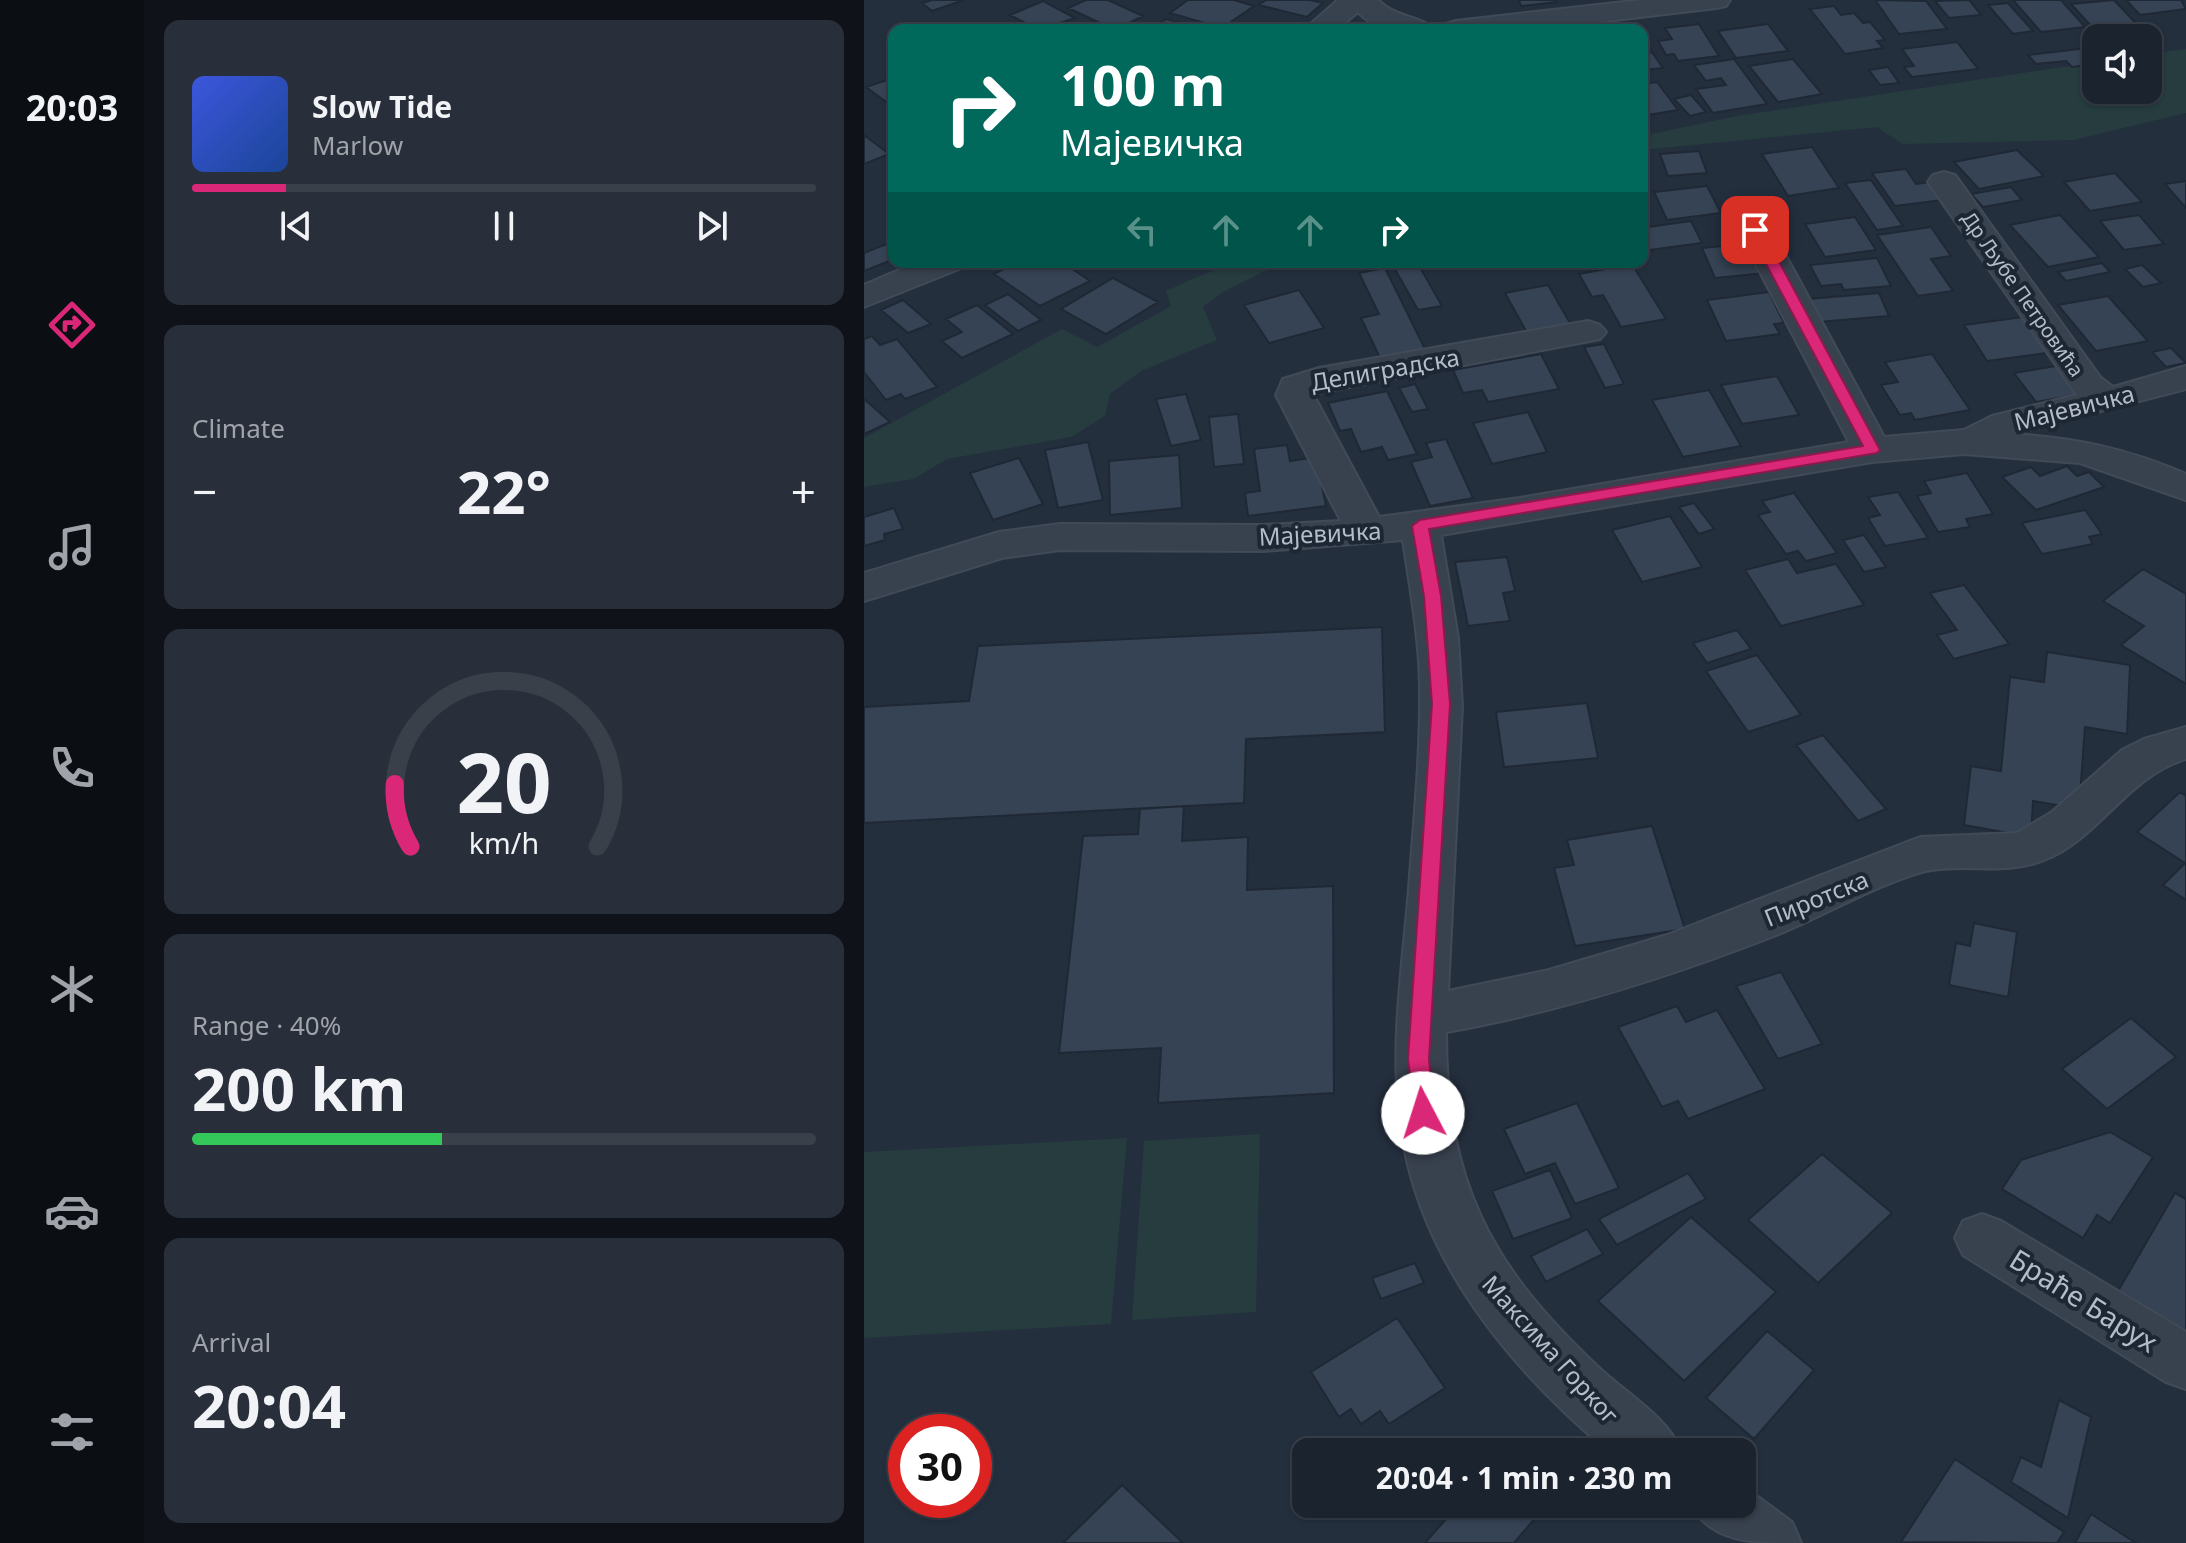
<!DOCTYPE html>
<html lang="en">
<head>
<meta charset="utf-8">
<style>
  :root { --surface:#1b232e; --page:#282f3a; --text:#f1f3f6; --muted:#a0a4aa; --line:#39404a; --accent:#db2777 }
  body { margin:0; font-family:"Noto Sans",sans-serif; background:var(--page); color:var(--text); height:100vh; display:flex; flex-direction:column; font-size:30px; white-space:nowrap }
  * { box-sizing:border-box; margin:0 }
  p { font-size:26px; color:var(--muted) }
  .icon { flex:none; width:44px; height:44px; fill:none; stroke:currentColor; stroke-width:2; stroke-linecap:round; stroke-linejoin:round }
  .map { position:relative; flex:1; overflow:hidden }
  .drawer { display:flex; flex-direction:column; gap:20px; padding:20px; background:#0f1319; width:720px }
  .drawer>* { flex:none }
  .banner { position:absolute; left:24px; top:24px; width:760px; height:244px; border-radius:16px; box-shadow:0 2px 6px #0004,0 0 0 2px var(--line); background:#00695c; color:#fff; overflow:hidden }
  .tools { position:absolute; left:1218px; top:24px; display:grid; gap:16px }
  .tools a { display:grid; place-items:center; width:80px; height:80px; border-radius:16px; background:var(--surface); box-shadow:0 2px 6px #0004,0 0 0 2px var(--line); font-size:40px }
  .speed { position:absolute; left:24px; top:1414px; display:flex; gap:16px; font-size:40px; font-weight:700; text-align:center }
  .speed>* { display:grid; place-content:center; width:104px; height:104px; border-radius:50%; background:var(--surface); box-shadow:0 2px 6px #0004,0 0 0 2px var(--line); line-height:1 }
  .speed .limit { border:12px solid #d22; background:#fff; color:#111 }
  .pin { position:absolute; display:grid; place-items:center; width:68px; height:68px; color:#fff; margin:-34px; border-radius:16px; box-shadow:0 4px 12px #0006 }
  .me { position:absolute; width:88px; margin:-44px; rotate:355deg; stroke-linejoin:round; filter:drop-shadow(0 0 6px #0008) }
  .turn { display:flex; align-items:center; gap:28px; height:168px; padding:0 40px; font-size:36px }
  .turn .icon { width:104px; height:104px; stroke-width:2.5 }
  .turn b { display:block; font-size:56px; line-height:68px }
  .lanes { display:flex; align-items:center; height:76px; padding:0 40px; background:#0003; justify-content:center; gap:40px; direction:ltr }
  .lanes .off { opacity:.35 }
  .big { font-size:60px; font-weight:700; line-height:1.1 }
  .drawer .card { flex:1; display:flex; flex-direction:column; justify-content:center; gap:12px; min-width:0; padding:0 28px; border-radius:16px; background:var(--page) }
  .drawer .dial { align-items:center; gap:0 }
  .dial svg { height:208px; overflow:visible; fill:none; stroke:var(--line); stroke-width:7; stroke-linecap:round; text-anchor:middle }
  .dial text { fill:var(--text); stroke:none }
  .song { display:flex; align-items:center; gap:24px }
  .cover { width:96px; height:96px; border-radius:12px; background:linear-gradient(135deg,hsl(230 70% 55%),hsl(220 70% 35%)) }
  .played { height:8px; border-radius:4px; background:linear-gradient(90deg,var(--accent) 15%,var(--line) 15%) }
  .keys { display:flex; justify-content:space-around; direction:ltr }
  .heat { display:flex; justify-content:space-between; align-items:center; font-size:44px; direction:ltr }
  .charge { height:12px; border-radius:6px; background:linear-gradient(90deg,#34c759 40%,var(--line) 0) }
  .trip { position:absolute; left:428px; top:1438px; width:464px; height:80px; border-radius:16px; background:var(--surface); box-shadow:0 2px 6px #0004,0 0 0 2px var(--line); font-weight:700; line-height:80px; text-align:center }
  main { display:flex; flex:1; min-height:0 }
  .dock { display:flex; flex-direction:column; width:144px; justify-content:space-around; align-items:center; background:#0b0e12; color:var(--muted) }
  .dock .icon { width:56px; height:56px }
  .dock .active { color:var(--accent) }
  .dock b { font-size:36px; color:var(--text) }
  .map>svg:first-child { display:block }
  .green { fill:#263c3f }
  .building { fill:#364354; stroke:#1f2835; stroke-width:2 }
  .lines { fill:none; stroke-linecap:round; stroke-linejoin:round }
  .minor-casing { stroke:#414a57; stroke-width:4 }
  .minor { fill:#38414e; fill-rule:evenodd }
  .route { fill:#db2777; stroke:#8e194d; stroke-width:2 }
  .labels { text-anchor:middle; dominant-baseline:central; stroke-width:8; stroke-linejoin:round; paint-order:stroke }
  .far-street-label { font-size:20px; fill:#b4bcc9; stroke:#1d2633 }
  .street-label { font-size:24px; fill:#b4bcc9; stroke:#1d2633 }
  .near-street-label { font-size:28px; fill:#b4bcc9; stroke:#1d2633 }
</style>
</head>
<body>
<main>
<nav class="dock">
<b>20:03</b>
<svg class="icon active" aria-label="directions" viewBox="0 0 24 24"><path d="M12 3l9 9-9 9-9-9zM9 14v-3h6M13 9l2 2-2 2"/></svg>
<svg class="icon" aria-label="music" viewBox="0 0 24 24"><path d="M9 18V5l10-2v13"/><circle cx="6" cy="18" r="3"/><circle cx="16" cy="16" r="3"/></svg>
<svg class="icon" aria-label="phone" viewBox="0 0 24 24"><path d="M5 4h4l2 5-3 2q2 4 5 5l2-3 5 2v4C11 20 4 13 5 4z"/></svg>
<svg class="icon" aria-label="climate" viewBox="0 0 24 24"><path d="M12 3v18M4 7l16 10M4 17L20 7"/></svg>
<svg class="icon" aria-label="car" viewBox="0 0 24 24"><path d="M5 17H2v-5l4-1 3-4h7l3 4 3 1v5h-3M9 17h6M6 11h13"/><circle cx="7" cy="17" r="2"/><circle cx="17" cy="17" r="2"/></svg>
<svg class="icon" aria-label="filters" viewBox="0 0 24 24"><path d="M4 7h16M4 17h16"/><circle cx="9" cy="7" r="2"/><circle cx="15" cy="17" r="2"/></svg>
</nav>
<section class="drawer">
<div class="card">
<div class="song"><i class="cover"></i><div><b>Slow Tide</b><p>Marlow</p></div></div>
<div class="played"></div>
<div class="keys"><svg class="icon" aria-label="previous" viewBox="0 0 24 24"><path d="M18 5L8 12l10 7zM5 5v14"/></svg><svg class="icon" aria-label="pause" viewBox="0 0 24 24"><path d="M8 5v14M16 5v14"/></svg><svg class="icon" aria-label="next" viewBox="0 0 24 24"><path d="M6 5l10 7-10 7zM19 5v14"/></svg></div>
</div>
<div class="card"><p>Climate</p>
<div class="heat"><a>−</a><b class="big">22°</b><a>+</a></div>
</div>
<div class="card dial"><svg viewBox="0 0 100 80">
<path d="M14 69A42 42 0 1 1 86 69"/>
<path d="M14 69A42 42 0 0 1 8 45" stroke="#db2777"/>
<text x="50" y="56" font-size="32" font-weight="700">20</text>
<text x="50" y="72" font-size="11">km/h</text>
</svg></div>
<div class="card"><p>Range · 40%</p><b class="big">200 km</b><div class="charge"></div></div>
<div class="card"><p>Arrival</p><b class="big">20:04</b></div>
</section>
<div class="map">
<svg width="1322" height="1543" viewBox="0 0 1322 1543">
  <rect width="100%" height="100%" fill="#242f3e"/>
  <!-- green -->
  <path class="green" d="M1322 49V113L1209 140 1038 144 1013 127 778 150V136L873 116 1232 62V90H1284V54Z
    M367 262H419L361 291 339 307 353 340 277 371 246 394 241 416 207 437 83 459 49 479 0 487V438L198 329 233 347 307 306 302 291Z
    M396 1134 392 1312 268 1320 280 1141Z
    M263 1138 247 1324 0 1338V1152Z"/>
  <!-- building -->
  <path class="building" d="M68 0H100L68 11 58 3Z
    M222 0H244L279 16 251 30 204 8Z
    M324 0H370L390 6 358 28 306 13Z
    M402 0H446L459 3 443 17 395 5Z
    M655 0H692L693 2 657 6Z
    M1011 0 1062 1 1083 29 1035 34Z
    M1105 0 1117 15 1085 18 1071 1Z
    M1149 0H1197L1221 27 1177 32Z
    M1250 0 1282 34 1238 38 1207 4Z
    M1262 0H1317L1322 9 1276 15Z
    M179 1 211 18 175 30 146 15Z
    M1144 3 1169 31 1149 34 1124 5Z
    M970 6 977 15 990 13 999 23 1006 22 1021 40 1013 41 1019 48 981 54 946 9Z
    M302 19 332 27 328 30H304L291 26Z
    M835 24 855 56 814 61 810 54 802 55 794 41 808 39 801 28Z
    M904 24 924 51 872 58 854 31Z
    M1093 42 1114 69 1048 77 1040 67 1050 66 1038 49Z
    M1232 47V64L1208 67 1202 61 1172 64 1164 55Z
    M788 52 799 68 781 70 778 54Z
    M870 59 903 104 849 113 832 89 862 85 857 78 842 81 830 65Z
    M929 59 958 94 914 102 885 66Z
    M1024 67 1035 83 1016 85 1005 70Z
    M23 80 30 85V102L25 104 2 87Z
    M793 82 814 110 778 116V84Z
    M827 95 842 112 826 116 810 99Z
    M0 135 25 154 0 164Z
    M948 147 975 188 924 196 898 154Z
    M1153 150 1180 176 1115 189 1090 162Z
    M835 151 843 173 804 176 796 154Z
    M1042 169 1052 184 1067 182 1079 200 1031 206 1008 173Z
    M1251 173 1278 202 1226 211 1200 182Z
    M1007 180 1039 226 1013 230 981 183Z
    M1322 181V208L1301 184Z
    M843 186 857 213 803 220 790 192Z
    M1147 187 1158 200 1119 207 1107 194Z
    M778 213 785 227 827 221 838 243 778 251Z
    M1196 215 1235 257 1184 267 1146 225Z
    M1275 215 1300 244 1260 250 1236 221Z
    M991 217 1012 250 961 257 941 224Z
    M1067 227 1087 256 1067 259 1089 291 1054 296 1013 235Z
    M30 241V259L0 271V253Z
    M887 243 901 273 851 278 838 248Z
    M1013 258 1027 286 980 290 977 284 957 286 946 265Z
    M154 262H198L226 281 176 306 130 274Z
    M553 262 578 306 554 310 528 264Z
    M1238 263 1246 272 1202 281 1194 272Z
    M768 264 802 319 757 327 739 295 728 297 715 274Z
    M1278 265 1297 283 1279 287 1261 269Z
    M521 268 563 353 518 362 497 318 515 314 495 273Z
    M249 278 294 302 242 334 197 309Z
    M684 285 710 330 666 338 641 293Z
    M435 290 460 328 405 343 380 305Z
    M905 292 920 323 910 324 916 334 862 341 843 300Z
    M1015 293 1025 316 954 322 944 299Z
    M144 294 177 320 154 331 121 305Z
    M1244 296 1284 341 1232 351 1194 305Z
    M39 300 67 324 44 333 17 310Z
    M113 305 149 334 98 358 78 341 98 332 82 319Z
    M1159 317 1183 353 1123 361 1100 325Z
    M8 336 16 345 33 339 73 387 41 399 37 394 22 400 0 372V339Z
    M740 344 760 384 741 388 720 347Z
    M1307 348 1322 363 1302 367 1288 352Z
    M677 354 695 389 624 402 618 390 599 393 589 370Z
    M1068 354 1106 410 1051 420 1047 413 1036 415 1017 385 1034 382 1021 362Z
    M1192 366 1213 395 1172 402 1150 373Z
    M913 376 935 415 878 424 857 385Z
    M551 384 564 409 548 412 535 388Z
    M845 390 877 446 819 457 788 400Z
    M523 391 553 454 524 460 518 447 497 452 487 429 476 431 464 403Z
    M322 394 337 440 307 446 292 399Z
    M0 399 26 422 0 434Z
    M664 412 683 452 628 464 609 423Z
    M374 414 380 464 350 467 345 417Z
    M582 439 609 498 566 506 547 462 568 457 562 443Z
    M224 442 239 500 194 508 181 450Z
    M423 445 426 461 452 457 462 506 384 516 381 493 396 491 390 449Z
    M315 455 318 508 246 515 245 461Z
    M155 458 179 504 129 520 106 473Z
    M1203 466 1213 476 1225 472 1240 487 1172 510 1138 477 1167 467 1176 476Z
    M1103 473 1129 514 1102 519 1106 527 1074 532 1053 496 1067 493 1060 481Z
    M1034 492 1064 538 1021 546 1004 518 1016 515 1004 497Z
    M930 493 973 553 942 561 934 551 922 554 894 515 906 512 898 501Z
    M830 503 850 529 835 534 815 507Z
    M30 508 39 529 20 534 21 540 0 546V517Z
    M1221 510 1238 534 1225 537 1229 544 1178 554 1158 523Z
    M806 516 838 567 778 582 748 530Z
    M1000 535 1022 567 1000 572 979 540Z
    M643 557 651 591 639 593 646 621 604 626 591 562Z
    M924 559 933 573 972 564 1000 605 917 626 881 570Z
    M1279 569 1322 594V684L1257 645 1280 626 1239 601Z
    M1100 585 1145 644 1090 659 1073 635 1093 630 1066 593Z
    M518 627 521 732 382 739 380 803 0 823V707L105 701 114 646Z
    M873 630 887 649 843 663 829 643Z
    M1183 652 1266 665 1263 734 1221 727 1215 809 1169 801 1167 837 1100 825 1107 766 1137 771 1146 677 1180 682Z
    M893 655 937 715 884 732 842 671Z
    M723 703 734 758 640 767 632 712Z
    M959 735 1022 809 994 821 932 745Z
    M1316 792 1322 796V900L1299 885 1321 863 1273 832Z
    M320 806 318 841 384 837 383 890 469 886 470 1093 294 1103 297 1048 195 1053 219 836 274 834 276 809Z
    M788 826 821 929 711 946 690 868 710 865 703 840Z
    M1110 923 1153 932 1144 997 1085 985 1092 943 1106 946Z
    M917 972 958 1044 914 1059 872 986Z
    M813 1006 822 1022 853 1010 901 1089 824 1119 814 1101 798 1107 754 1027Z
    M1267 1018 1312 1057 1243 1109 1198 1069Z
    M713 1103 755 1188 711 1204 691 1163 661 1174 640 1129Z
    M1246 1132 1289 1157 1246 1223 1233 1215 1219 1238 1138 1189 1157 1160Z
    M958 1154 1028 1213 954 1283 884 1220Z
    M686 1170 708 1218 649 1239 628 1191Z
    M824 1173 842 1199 753 1245 735 1219Z
    M1311 1193 1322 1199V1340L1250 1298Z
    M827 1217 912 1292 820 1381 734 1301Z
    M723 1229 739 1254 682 1282 667 1256Z
    M551 1263 560 1283 517 1299 508 1278Z
    M533 1318 581 1388 525 1424 516 1411 497 1424 487 1409 475 1417 447 1372Z
    M903 1331 950 1370 890 1439 842 1398Z
    M1195 1400 1227 1417 1204 1518 1147 1482 1157 1457 1177 1467Z
    M1091 1459 1200 1532 1193 1543 1037 1542Z
    M258 1485 319 1543H199Z
    M595 1504H683L650 1543H561Z
    M1227 1514 1272 1543H1211Z"/>
  <g class="lines">
    <!-- minor casing -->
    <g class="minor-casing">
      <path id="minor" d="M474 0H514C531 18 560 16 569 30 541 30 515 35 494 12L472 30H440Z
        M778 0H866L862 6 852 8 667 30H578L582 24 592 21Z
        M1080 172 1091 175 1236 377 1249 387 1322 366V389L1149 434C1215 439 1261 448 1322 474V500L1216 463 1100 454 1008 462 577 535 594 638 598 706 584 991 685 970 803 935 1056 837 1153 833 1188 812 1258 750 1280 739 1322 727V759C1263 776 1236 838 1180 860 1138 877 1096 861 1054 873 1006 888 961 915 915 934 808 976 696 1012 582 1032 582 1181 625 1264 733 1366 761 1393 803 1416 818 1452H745C650 1372 561 1267 539 1141 524 1057 538 973 545 889 550 821 557 752 556 684 555 635 546 588 539 540L400 551 196 550 138 558 0 601V573L135 532 196 524 400 525 477 521 412 395 419 379 455 368 724 321 736 325 742 332 736 339 449 394 515 517 656 498 985 442 874 230 879 223 891 220 903 223 908 230 1020 437 1100 430 1128 416 1213 395 1064 182 1069 175Z
        M54 262H100L95 269 0 307V285Z
        M1118 1214 1137 1221 1322 1332V1389L1302 1382 1099 1255 1091 1238 1099 1221Z
        M878 1485 928 1522 937 1543C888 1543 848 1543 826 1504H878Z"/>
    </g>
    <!-- minor -->
    <use href="#minor" class="minor"/>
  </g>
  <!-- route -->
  <path class="route" d="M891 226 898 230 1016 450 1013 453 565 529 577 596 586 704 565 1059 570 1113 567 1120H552L544 1059 568 704 560 596 548 526 556 520 999 446 884 230Z"/>
  <g class="labels">
    <!-- far-street labels -->
    <g class="far-street-label">
      <text transform="translate(1159 294) rotate(55)">Др Љубе Петровића</text>
    </g>
    <!-- street labels -->
    <g class="street-label">
      <text transform="translate(521 369) rotate(-10)">Делиградска</text>
      <text transform="translate(1210 407) rotate(-14)">Мајевичка</text>
      <text transform="translate(456 533) rotate(-3)">Мајевичка</text>
      <text transform="translate(952 898) rotate(-22)">Пиротска</text>
      <text transform="translate(687 1349) rotate(48)">Максима Горког</text>
    </g>
    <!-- near-street labels -->
    <g class="near-street-label">
      <text transform="translate(1220 1300) rotate(32)">Браће Барух</text>
    </g>
  </g>
</svg>
<div class="tools">
<a><svg class="icon" aria-label="sound" viewBox="0 0 24 24"><path d="M4 9h4l5-4v14l-5-4H4zM17 9q2 3 0 6"/></svg></a>
</div>
<div class="speed"><div class="limit">30</div></div>
<div class="pin" style="left:891px;top:230px;background:#d93025"><svg class="icon" aria-label="arrive" viewBox="0 0 24 24"><path d="M6 21V4h12l-3 4 3 4H6"/></svg></div>
<svg class="me" style="left:559px;top:1113px" viewBox="-20 -20 40 40"><circle r="19" fill="#fff"/><path d="M0-13L10 11 0 6-10 11z" fill="#db2777"/></svg>
<div class="trip">20:04 · 1 min · 230 m</div>
<div class="banner">
<div class="turn"><svg class="icon" aria-label="right" viewBox="0 0 24 24"><path d="M7 20v-9h11M14 6l5 5-5 5"/></svg><div><b>100 m</b>Мајевичка</div></div>
<div class="lanes"><svg class="icon off" aria-label="left" viewBox="0 0 24 24"><path d="M17 20v-9H6M10 6l-5 5 5 5"/></svg><svg class="icon off" aria-label="ahead" viewBox="0 0 24 24"><path d="M12 20V5M6 11l6-6 6 6"/></svg><svg class="icon off" aria-label="ahead" viewBox="0 0 24 24"><path d="M12 20V5M6 11l6-6 6 6"/></svg><svg class="icon" aria-label="right" viewBox="0 0 24 24"><path d="M7 20v-9h11M14 6l5 5-5 5"/></svg></div>
</div>
</div>
</main>
</body>
</html>
